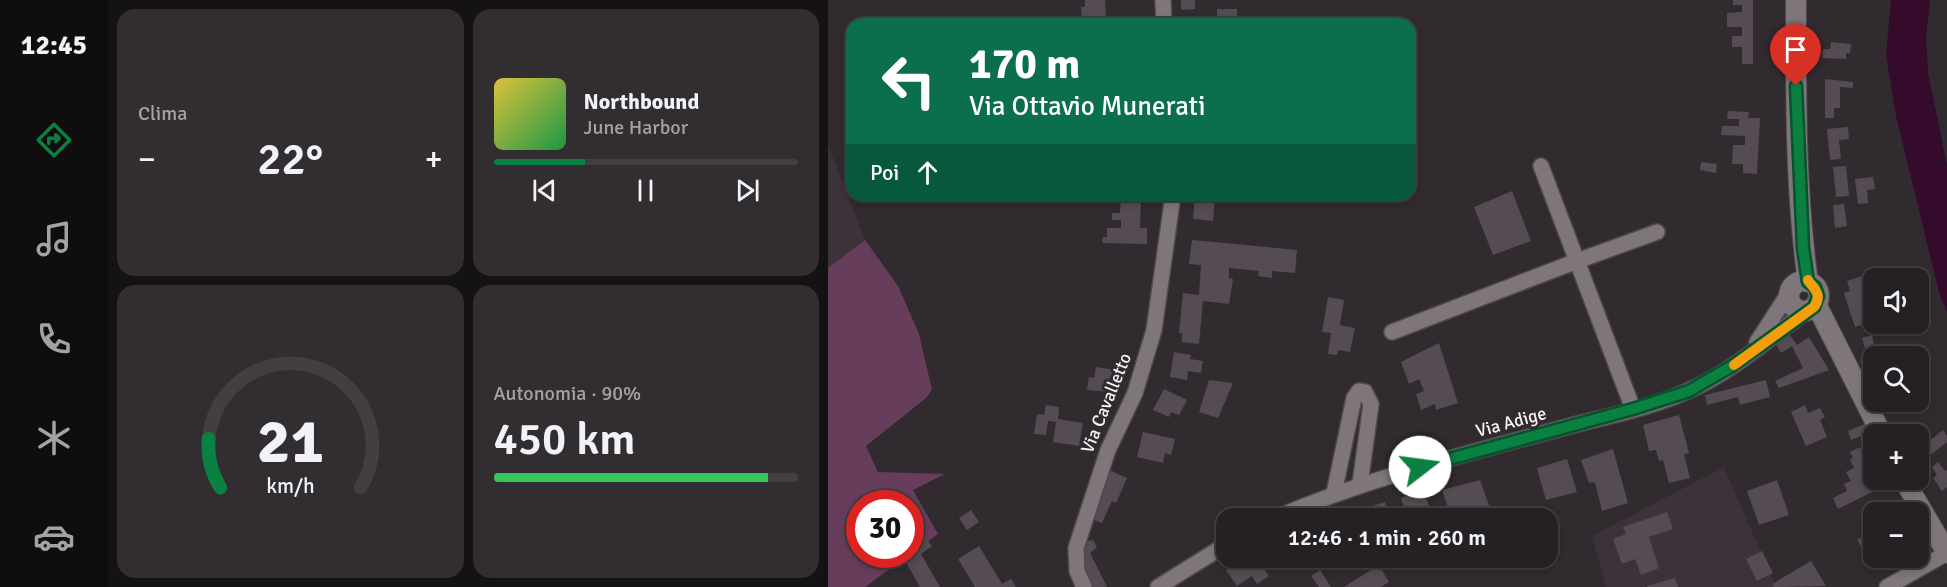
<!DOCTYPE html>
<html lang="it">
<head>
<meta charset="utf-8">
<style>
  :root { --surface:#252023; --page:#312d30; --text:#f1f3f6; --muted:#a3a3a6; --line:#423e41; --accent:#0b8043 }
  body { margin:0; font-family:Signika,sans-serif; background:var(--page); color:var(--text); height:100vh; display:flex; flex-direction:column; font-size:22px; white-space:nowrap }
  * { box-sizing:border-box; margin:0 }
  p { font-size:20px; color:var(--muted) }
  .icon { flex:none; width:33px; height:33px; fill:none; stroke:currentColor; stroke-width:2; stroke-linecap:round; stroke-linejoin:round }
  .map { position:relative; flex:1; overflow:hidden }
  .panel { display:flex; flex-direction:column; gap:9px; padding:9px; background:#141213; width:720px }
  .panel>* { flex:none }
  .hud { position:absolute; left:18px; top:18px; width:570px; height:183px; border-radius:18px; box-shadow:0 3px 9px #0003,0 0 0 2px var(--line); background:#0b6e4f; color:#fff; overflow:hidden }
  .buttons { position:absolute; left:1035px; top:268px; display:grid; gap:12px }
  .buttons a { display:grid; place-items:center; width:66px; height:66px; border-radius:12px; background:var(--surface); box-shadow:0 3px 9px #0003,0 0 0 2px var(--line); font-size:30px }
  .speed { position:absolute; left:18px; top:490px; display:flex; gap:12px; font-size:30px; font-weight:700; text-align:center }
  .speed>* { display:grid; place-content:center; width:78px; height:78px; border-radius:50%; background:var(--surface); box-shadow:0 3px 9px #0003,0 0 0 2px var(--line); line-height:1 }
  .speed .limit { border:9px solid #d22; background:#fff; color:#111 }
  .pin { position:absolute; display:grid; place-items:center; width:51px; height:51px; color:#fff; margin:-62px -26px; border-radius:50% 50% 50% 0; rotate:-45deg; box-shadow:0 0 6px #0007 }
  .pin .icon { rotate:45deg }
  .me { position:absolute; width:66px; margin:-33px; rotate:75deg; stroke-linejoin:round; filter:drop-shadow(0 0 4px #0008) }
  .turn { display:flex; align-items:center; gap:21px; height:126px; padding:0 24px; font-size:27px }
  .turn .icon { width:78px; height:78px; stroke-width:2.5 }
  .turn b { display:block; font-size:42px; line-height:51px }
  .then { display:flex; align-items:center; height:57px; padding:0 24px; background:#0003; gap:12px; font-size:22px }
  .big { font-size:45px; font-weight:600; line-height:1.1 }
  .panel .tile { flex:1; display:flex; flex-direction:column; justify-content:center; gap:9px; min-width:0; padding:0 21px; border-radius:18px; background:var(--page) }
  .panel .dial { align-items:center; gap:0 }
  .dial svg { height:156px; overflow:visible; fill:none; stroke:var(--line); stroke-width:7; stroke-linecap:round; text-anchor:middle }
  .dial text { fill:var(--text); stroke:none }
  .song { display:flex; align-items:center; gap:18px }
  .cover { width:72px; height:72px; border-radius:9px; background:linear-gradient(135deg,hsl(50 70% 55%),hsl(140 70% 35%)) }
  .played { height:6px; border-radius:3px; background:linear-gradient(90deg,var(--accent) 30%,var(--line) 30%) }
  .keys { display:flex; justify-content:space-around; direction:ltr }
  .heat { display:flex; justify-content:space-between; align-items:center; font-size:33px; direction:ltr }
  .charge { height:9px; border-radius:4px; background:linear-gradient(90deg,#34c759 90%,var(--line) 0) }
  .panel .tiles { flex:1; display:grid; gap:9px; grid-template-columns:repeat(2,1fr) }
  .trip { position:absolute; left:388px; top:508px; width:342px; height:60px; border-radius:18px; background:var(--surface); box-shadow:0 3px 9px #0003,0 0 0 2px var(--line); font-weight:600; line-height:60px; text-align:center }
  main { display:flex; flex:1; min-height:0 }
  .dock { display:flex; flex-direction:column; width:108px; justify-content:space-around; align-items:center; background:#0f0d0e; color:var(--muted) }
  .dock .icon { width:42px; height:42px }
  .dock .current { color:var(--accent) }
  .dock b { font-size:27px; color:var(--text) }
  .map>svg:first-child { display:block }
  .built { fill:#3d313a }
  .green { fill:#663e5c }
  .water { fill:#340b2b }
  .building { fill:#544c52 }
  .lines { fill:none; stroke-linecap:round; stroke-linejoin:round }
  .minor-casing { stroke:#4f494d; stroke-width:18 }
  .tertiary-casing { stroke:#4f494d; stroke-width:22 }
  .minor { stroke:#7e767b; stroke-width:15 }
  .tertiary { stroke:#7e767b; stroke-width:20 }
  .route-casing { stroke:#07532c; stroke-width:15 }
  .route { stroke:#0b8043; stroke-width:10 }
  .slow { stroke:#f59e0b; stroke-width:10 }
  .labels { text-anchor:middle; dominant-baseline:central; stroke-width:6; stroke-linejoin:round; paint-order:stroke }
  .street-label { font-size:18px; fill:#f8f3f6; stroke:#312a2f }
</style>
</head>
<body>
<main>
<nav class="dock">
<b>12:45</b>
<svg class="icon current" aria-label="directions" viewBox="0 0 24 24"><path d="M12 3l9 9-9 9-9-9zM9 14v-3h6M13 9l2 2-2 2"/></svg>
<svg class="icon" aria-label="music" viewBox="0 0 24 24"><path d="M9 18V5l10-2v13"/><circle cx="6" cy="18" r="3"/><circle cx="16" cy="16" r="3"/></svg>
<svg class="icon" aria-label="phone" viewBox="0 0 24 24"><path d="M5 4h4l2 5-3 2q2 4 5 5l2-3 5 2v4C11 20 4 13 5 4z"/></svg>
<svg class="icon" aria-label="climate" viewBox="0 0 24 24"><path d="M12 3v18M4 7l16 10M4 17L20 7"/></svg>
<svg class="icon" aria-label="car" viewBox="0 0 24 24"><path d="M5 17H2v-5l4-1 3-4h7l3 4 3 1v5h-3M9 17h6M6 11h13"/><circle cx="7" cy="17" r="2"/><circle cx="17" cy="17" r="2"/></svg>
</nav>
<section class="panel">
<div class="tiles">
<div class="tile"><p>Clima</p>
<div class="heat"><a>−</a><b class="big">22°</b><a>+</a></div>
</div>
<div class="tile">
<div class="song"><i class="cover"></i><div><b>Northbound</b><p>June Harbor</p></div></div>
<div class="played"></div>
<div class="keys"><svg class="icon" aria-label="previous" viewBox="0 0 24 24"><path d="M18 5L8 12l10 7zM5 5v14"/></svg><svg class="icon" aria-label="pause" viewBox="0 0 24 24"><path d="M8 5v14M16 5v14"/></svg><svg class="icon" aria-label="next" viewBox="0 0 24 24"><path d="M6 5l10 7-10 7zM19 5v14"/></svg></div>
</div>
<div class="tile dial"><svg viewBox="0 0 100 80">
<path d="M14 69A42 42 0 1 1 86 69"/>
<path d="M14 69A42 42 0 0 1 8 44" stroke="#0b8043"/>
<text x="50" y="56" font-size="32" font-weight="700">21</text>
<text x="50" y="72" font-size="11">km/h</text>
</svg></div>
<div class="tile"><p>Autonomia · 90%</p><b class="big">450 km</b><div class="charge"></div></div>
</div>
</section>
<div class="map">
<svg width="1119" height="587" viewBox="0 0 1119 587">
  <rect width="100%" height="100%" fill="#312a2f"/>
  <!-- built -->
  <path class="built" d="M0 144 37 240 0 268Z
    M896 467 948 587H778L764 536Z"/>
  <!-- green -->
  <path class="green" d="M37 240 70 286 91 334 104 390 98 398 38 446 50 472 117 474 85 490 110 534 83 554 82 504H32V555H81L37 587H0V268Z"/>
  <!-- water -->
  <path class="water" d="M1063 0H1102L1098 36 1100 73 1119 165V312L1112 296 1068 116 1058 55Z"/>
  <!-- building -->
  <path class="building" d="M257 0H277L278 19H285V24H254L253 7H257Z
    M353 0H367V9L353 10Z
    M905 0H925V64H914V47H904V36H914V27H899V13L914 12V5H905Z
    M389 9H409V16L389 17Z
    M1003 42 1023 44 1022 53H1018V59L994 58 995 49H1002Z
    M997 79 1025 82V88L1012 87V108H1006V118H997Z
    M900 111 921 112 920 118H932L929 174 915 173V164H904L905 145H917V136L893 135 894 126H911V119H899Z
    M1020 127 1021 139 1011 140 1013 159 1002 160 999 129Z
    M873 162 889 164 888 173 872 170Z
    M1018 166 1021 196 1008 197 1005 167Z
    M1045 177 1047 189 1039 190 1040 203 1030 204 1027 179Z
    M684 191 703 241 665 255 646 207Z
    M239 195H278V197L239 198Z
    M367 195H387L385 221 365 219Z
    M293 196H313L312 228H319V244L274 243 275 237H279V228H293V220H284V213H292Z
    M1016 204 1019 226 1007 228 1005 205Z
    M364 240 469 250 467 273 444 271V278L430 276 431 271 401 268V278L405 279 401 304 375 301 371 344 354 342V333H351L355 293 371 295 373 265 361 264Z
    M1056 269 1059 279H1046V321L1027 327 1016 293 1022 291 1019 281Z
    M500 297 516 300 512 325 527 328 522 352 510 350 509 355 500 354 503 333 494 332Z
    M962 335 969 345 981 337 1001 370 951 388 947 381 975 368 964 346 953 353 948 344Z
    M1044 335 1048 355 1059 353 1060 356 1069 353 1071 357H1046V368L1036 370 1032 361 1040 358 1034 338Z
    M611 343 630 403 608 410 607 404 593 410 588 394 596 391 591 379 581 384 573 362Z
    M346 352 363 355 362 359 375 361 373 373 360 371 359 380 342 377Z
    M268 367 287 370 282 392 259 390 261 377 266 378Z
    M381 380 405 383 390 418 371 412Z
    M938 380 942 397 912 405 910 397 879 405 877 395Z
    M336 389 359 400 351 415 343 412 341 417 325 410Z
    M1053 402H1066L1069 406 1058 412Z
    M218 405 231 407 230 419 255 423 251 446 225 442 228 422 220 421 218 435 206 434 209 414 216 415Z
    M977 405 980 413 992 408 997 417 992 420 999 437 978 446 963 412Z
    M851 415 861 453 856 454 862 478 841 483 835 460 831 461 828 450 821 451 815 425Z
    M1037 424 1040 433 1023 440 1020 431Z
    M1115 430 1119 436V442L1092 463 1090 450Z
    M315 432 347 439 343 455 337 453 335 463 309 457Z
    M1032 447 1043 470 1046 468V480H1053L1056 486 1010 509 1005 498 1019 491 1016 484 1023 481 1018 472 1026 468 1022 459 1025 458 1022 452Z
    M785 449 800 503 774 511 767 482 761 483 753 460Z
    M739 459 749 492 718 500 709 468Z
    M1110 462 1117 471 1119 470V487L1114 491 1105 478 1109 475 1104 467Z
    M281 470 299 478 288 503 284 501 274 523 260 517Z
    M652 480 663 511 634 519H624L614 490Z
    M949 480 961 515 931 525 919 491Z
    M595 490 603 511 580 519 573 498Z
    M557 502 562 519H528L525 512Z
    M143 510 151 522 139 530 131 518Z
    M839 512 845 529 821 537 831 568 813 575 807 559 794 564 785 539 798 534 795 527Z
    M1046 525V558H1052L1043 563 1029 540 1041 533 1038 529Z
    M91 528 104 546 93 554 112 587H92L74 555H82V533Z
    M265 540 269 547 262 553 279 587H265L251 563 253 542Z
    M151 546 174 584 183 579 188 587H147L130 559Z
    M934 551 945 573 929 581 918 559Z
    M416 558H428L441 576 429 584 424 576 409 586 398 570Z
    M983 561 998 586 946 587 944 584Z
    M551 565 561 582 553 587H516Z
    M492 570 503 587H491L483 576Z
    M847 578 850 587H819V586Z"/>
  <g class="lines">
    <!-- minor casing -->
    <g class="minor-casing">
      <path id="minor" d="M335 0 336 24
        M713 166 749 261 829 232
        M564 332 749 261 805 409
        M929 342 962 291
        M506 493 526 398 531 391 537 392 543 404 532 484
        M445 519C537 479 634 455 731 429 774 417 821 409 862 390 905 371 941 338 979 311
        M256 587 249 571 248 548 280 450 307 393 326 330 345 195
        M330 587 399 544
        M1059 587 1119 553"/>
    </g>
    <!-- tertiary casing -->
    <g class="tertiary-casing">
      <path id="tertiary" d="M968 0C968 94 967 189 980 282
        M961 296a15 15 0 1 1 30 0a15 15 0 1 1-30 0Z
        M988 304 1054 435
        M1076 480 1119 553"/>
    </g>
    <!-- minor -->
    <use href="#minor" class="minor"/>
    <!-- tertiary -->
    <use href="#tertiary" class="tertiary"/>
  </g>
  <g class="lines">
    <!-- route casing -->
    <g class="route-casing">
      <path id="route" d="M592 467 805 409 861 391 904 366 986 307 990 296 987 287 980 282 975 248 968 86"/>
    </g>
    <!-- route -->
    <use href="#route" class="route"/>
    <!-- slow -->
    <path class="slow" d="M906 365 986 307C995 295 986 289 980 280"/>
  </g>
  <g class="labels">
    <!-- street labels -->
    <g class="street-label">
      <text transform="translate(278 403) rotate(-68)">Via Cavalletto</text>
      <text transform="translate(683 422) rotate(-15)">Via Adige</text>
    </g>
  </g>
</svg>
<div class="buttons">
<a><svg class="icon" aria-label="sound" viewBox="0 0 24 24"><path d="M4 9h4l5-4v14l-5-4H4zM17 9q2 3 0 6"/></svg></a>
<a><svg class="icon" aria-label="search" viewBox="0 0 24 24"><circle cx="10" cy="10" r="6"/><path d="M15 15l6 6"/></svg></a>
<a>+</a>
<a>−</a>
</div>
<div class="speed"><div class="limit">30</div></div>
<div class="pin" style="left:968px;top:86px;background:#d93025"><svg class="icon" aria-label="arrive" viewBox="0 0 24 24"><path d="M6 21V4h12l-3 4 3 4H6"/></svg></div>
<svg class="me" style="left:592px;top:467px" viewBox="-20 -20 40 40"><circle r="19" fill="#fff"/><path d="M0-13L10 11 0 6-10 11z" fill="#0b8043"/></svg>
<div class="trip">12:46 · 1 min · 260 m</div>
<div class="hud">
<div class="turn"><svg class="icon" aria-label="left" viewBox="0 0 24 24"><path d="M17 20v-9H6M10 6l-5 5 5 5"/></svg><div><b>170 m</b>Via Ottavio Munerati</div></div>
<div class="then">Poi<svg class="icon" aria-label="ahead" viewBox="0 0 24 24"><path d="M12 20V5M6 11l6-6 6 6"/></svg></div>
</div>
</div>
</main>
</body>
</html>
